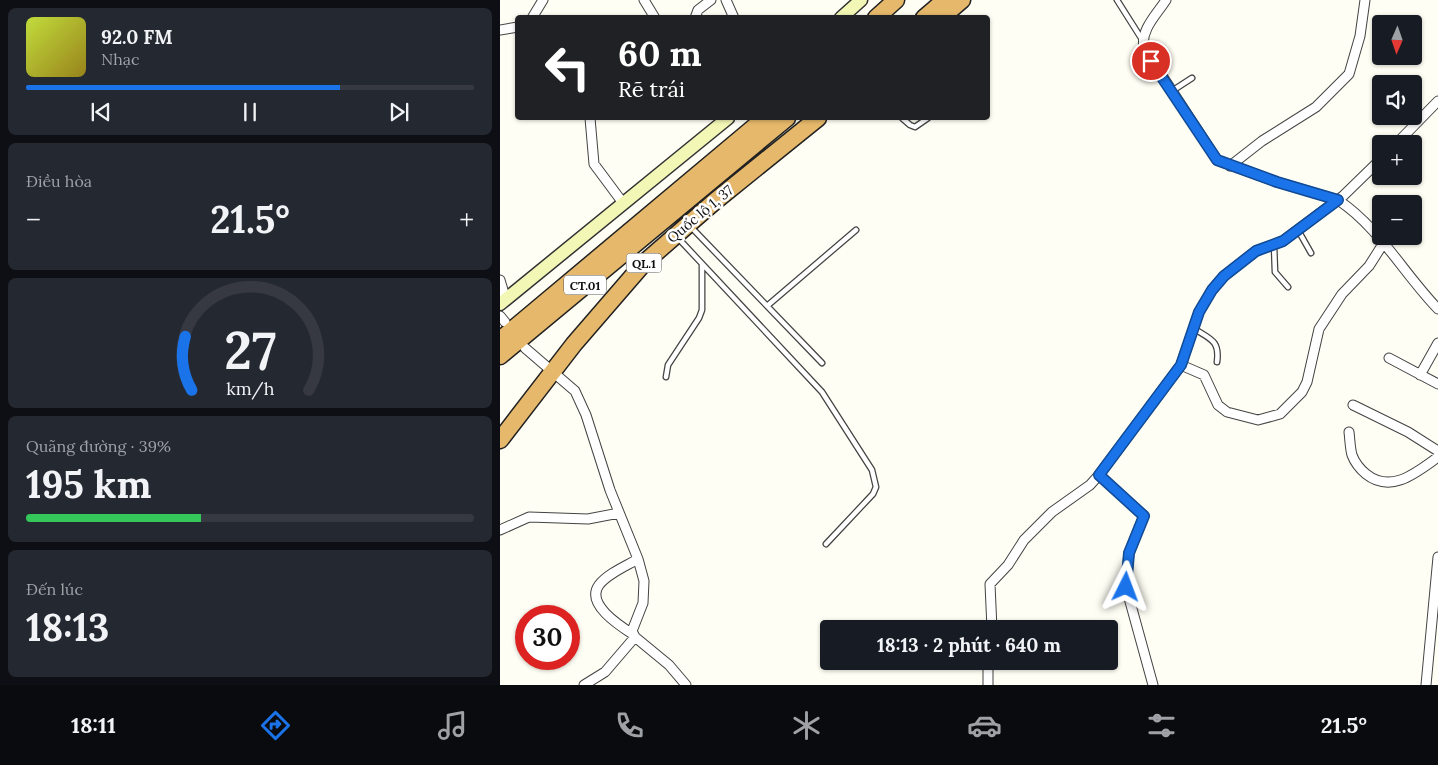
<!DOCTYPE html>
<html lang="vi">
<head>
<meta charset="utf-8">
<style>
  :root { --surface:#171b24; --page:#242831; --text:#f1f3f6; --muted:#9ea1a6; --line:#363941; --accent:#1a73e8 }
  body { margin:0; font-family:Lora,serif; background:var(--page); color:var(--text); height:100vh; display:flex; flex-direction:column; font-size:19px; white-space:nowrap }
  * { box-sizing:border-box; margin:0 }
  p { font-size:16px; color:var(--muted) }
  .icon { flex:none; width:28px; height:28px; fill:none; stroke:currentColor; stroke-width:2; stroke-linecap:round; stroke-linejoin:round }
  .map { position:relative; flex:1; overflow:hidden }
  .drawer { display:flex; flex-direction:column; gap:8px; padding:8px; background:#0d0f14; width:500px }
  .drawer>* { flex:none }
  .top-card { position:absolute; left:15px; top:15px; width:475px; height:105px; border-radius:5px; box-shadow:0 1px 4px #0004; background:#202124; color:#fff; overflow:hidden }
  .needle { width:32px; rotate:182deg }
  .fabs { position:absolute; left:872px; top:15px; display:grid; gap:10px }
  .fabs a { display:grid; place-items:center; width:50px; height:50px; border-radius:5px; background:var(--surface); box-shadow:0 1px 4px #0004; font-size:25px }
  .speed { position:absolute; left:15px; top:605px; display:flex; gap:10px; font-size:25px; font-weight:700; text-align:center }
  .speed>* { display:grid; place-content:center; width:65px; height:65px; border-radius:50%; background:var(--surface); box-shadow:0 1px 4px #0004; line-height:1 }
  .speed .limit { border:8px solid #d22; background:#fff; color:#111 }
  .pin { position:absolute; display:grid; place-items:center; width:42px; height:42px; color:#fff; margin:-21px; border:2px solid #fff; border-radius:50%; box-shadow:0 1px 5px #0007 }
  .me { position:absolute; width:55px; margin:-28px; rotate:3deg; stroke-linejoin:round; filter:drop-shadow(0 0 4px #0008) }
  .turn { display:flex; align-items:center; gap:18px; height:105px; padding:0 20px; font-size:22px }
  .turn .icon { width:65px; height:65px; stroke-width:2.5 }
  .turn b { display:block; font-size:35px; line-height:42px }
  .big { font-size:38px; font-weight:700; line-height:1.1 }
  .drawer .tile { flex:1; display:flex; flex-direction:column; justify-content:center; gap:8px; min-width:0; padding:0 18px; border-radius:8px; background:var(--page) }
  .drawer .dial { align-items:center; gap:0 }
  .dial svg { height:130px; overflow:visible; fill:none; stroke:var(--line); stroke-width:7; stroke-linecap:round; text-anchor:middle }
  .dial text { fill:var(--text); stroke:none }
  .song { display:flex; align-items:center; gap:15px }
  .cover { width:60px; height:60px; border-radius:8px; background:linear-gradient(135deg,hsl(70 70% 55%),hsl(50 70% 35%)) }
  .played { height:5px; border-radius:2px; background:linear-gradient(90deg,var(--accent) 70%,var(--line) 70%) }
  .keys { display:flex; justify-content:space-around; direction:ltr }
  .heat { display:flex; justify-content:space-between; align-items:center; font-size:28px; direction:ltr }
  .charge { height:8px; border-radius:4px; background:linear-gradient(90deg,#34c759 39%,var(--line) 0) }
  .trip { position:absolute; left:320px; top:620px; width:298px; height:50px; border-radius:5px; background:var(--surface); box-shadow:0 1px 4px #0004; font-weight:700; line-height:50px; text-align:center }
  .tabs { display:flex; height:80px; justify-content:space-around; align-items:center; background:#090b0e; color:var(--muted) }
  .tabs .icon { width:35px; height:35px }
  .tabs .on { color:var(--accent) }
  .tabs b { font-size:22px; color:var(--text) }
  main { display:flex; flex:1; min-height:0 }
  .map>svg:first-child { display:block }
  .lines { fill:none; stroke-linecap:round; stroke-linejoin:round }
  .lane-casing { stroke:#434343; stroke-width:7 }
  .street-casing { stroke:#434343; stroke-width:11 }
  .secondary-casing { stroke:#323232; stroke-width:15 }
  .highway-casing { stroke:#212121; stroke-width:19 }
  .lane { stroke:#fff; stroke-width:4.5 }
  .street { stroke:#fff; stroke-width:9 }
  .secondary { stroke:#f3f7b6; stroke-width:12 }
  .highway { stroke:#e5b86b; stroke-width:16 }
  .route-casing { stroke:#114b97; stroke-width:12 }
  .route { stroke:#1a73e8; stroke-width:9 }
  .labels { text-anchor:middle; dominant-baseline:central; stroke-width:5; stroke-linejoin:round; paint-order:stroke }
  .shield { fill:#fff; stroke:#585858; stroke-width:1 }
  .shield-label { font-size:12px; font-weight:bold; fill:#101010 }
  .street-label { font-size:14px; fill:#101010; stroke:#fff }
</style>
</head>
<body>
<main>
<section class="drawer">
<div class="tile">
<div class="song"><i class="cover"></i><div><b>92.0 FM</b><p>Nhạc</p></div></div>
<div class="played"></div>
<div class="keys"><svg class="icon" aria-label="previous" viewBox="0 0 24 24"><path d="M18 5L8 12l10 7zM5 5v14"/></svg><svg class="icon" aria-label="pause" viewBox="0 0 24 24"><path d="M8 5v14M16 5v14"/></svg><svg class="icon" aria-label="next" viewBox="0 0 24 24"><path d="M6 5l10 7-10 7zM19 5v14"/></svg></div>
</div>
<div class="tile"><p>Điều hòa</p>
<div class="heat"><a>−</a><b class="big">21.5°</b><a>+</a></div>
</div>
<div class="tile dial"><svg viewBox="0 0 100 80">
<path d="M14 69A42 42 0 1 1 86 69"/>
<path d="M14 69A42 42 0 0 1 10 36" stroke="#1a73e8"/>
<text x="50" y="56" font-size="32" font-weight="700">27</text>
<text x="50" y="72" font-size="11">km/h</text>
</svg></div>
<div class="tile"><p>Quãng đường · 39%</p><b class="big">195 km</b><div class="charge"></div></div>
<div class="tile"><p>Đến lúc</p><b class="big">18:13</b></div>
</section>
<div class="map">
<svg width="938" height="685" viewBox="0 0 938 685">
  <rect width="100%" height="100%" fill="#fefef4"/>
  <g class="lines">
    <!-- lane casing -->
    <g class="lane-casing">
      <path id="lane" d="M617 0 643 41
        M672 91 692 78
        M402 118 410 125 415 127 428 118
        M191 227 322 363
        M798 230 811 253
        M178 238 322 392 372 470 376 487 373 494 326 544
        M774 245 775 272 788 287
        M267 306 356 230
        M693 328C710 339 720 340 717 362
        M166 377 168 365 199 318 202 310V265"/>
    </g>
    <!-- street casing -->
    <g class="street-casing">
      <path id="street" d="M144 0 155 18
        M226 0 234 18
        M666 0C657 14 640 30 644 48L717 160 777 182 838 200C879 227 904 274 938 309
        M32 18 43 0
        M195 18 198 10 211 0
        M0 30 18 27
        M90 118 94 164 123 203
        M896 144 938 101
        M730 166 762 141 816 107 849 74 860 36 865 0
        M0 280 6 300
        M0 316 5 322
        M25 348 75 391 86 415 110 490 138 559 144 581 143 603 132 631 135 637 169 665 186 685
        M889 358 938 384
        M681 365 704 375 718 405 727 412 758 420 780 414 802 392 807 382 819 329 842 294 869 266 883 244
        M920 375 938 343
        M853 405 908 432 938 451
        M849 432C850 440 850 448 852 455 855 463 860 469 866 474 891 494 916 473 938 457
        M599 475 644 516 629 553 626 587 653 685
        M0 530 29 517 88 519 119 513
        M492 629 490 584 508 565 524 540 552 512 590 485 599 475 681 365 699 312 712 290 724 276 756 251 783 241 843 196 881 159
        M134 635C120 626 85 604 99 585 107 574 126 566 138 559
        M488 661V685
        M84 685 105 672 135 637
        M926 685 938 557"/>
    </g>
    <!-- secondary casing -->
    <g class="secondary-casing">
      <path id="secondary" d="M341 18 361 0
        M0 304 228 118"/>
    </g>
    <!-- highway casing -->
    <g class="highway-casing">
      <path id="highway" d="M376 18 396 0
        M424 18 445 0
        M441 18 462 0
        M0 340 265 118
        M0 356 287 118
        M0 440 74 344 144 263 214 202 318 118"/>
    </g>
    <!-- lane -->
    <use href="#lane" class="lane"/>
    <!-- street -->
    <use href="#street" class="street"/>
    <!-- secondary -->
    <use href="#secondary" class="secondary"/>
    <!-- highway -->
    <use href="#highway" class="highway"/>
  </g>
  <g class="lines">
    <!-- route casing -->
    <g class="route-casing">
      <path id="route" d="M626 587 629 553 644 516 599 475 681 365 699 312 712 290 724 276 756 251 783 241 838 200 777 182 717 160 651 61"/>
    </g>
    <!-- route -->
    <use href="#route" class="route"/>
  </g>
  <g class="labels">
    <!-- shield labels -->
    <g class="shield">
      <rect x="126.5" y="253.5" width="35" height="19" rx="4"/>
      <rect x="64" y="275.5" width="42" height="19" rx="4"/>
    </g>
    <g class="shield-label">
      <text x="144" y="263">QL.1</text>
      <text x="85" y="285">CT.01</text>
    </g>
    <!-- street labels -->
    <g class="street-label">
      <text transform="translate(200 214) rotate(-40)">Quốc lộ 1, 37</text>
    </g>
  </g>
</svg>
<div class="fabs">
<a><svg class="needle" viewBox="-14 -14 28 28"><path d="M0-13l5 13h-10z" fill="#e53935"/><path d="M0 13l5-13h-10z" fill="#9ea1a6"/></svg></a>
<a><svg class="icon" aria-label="sound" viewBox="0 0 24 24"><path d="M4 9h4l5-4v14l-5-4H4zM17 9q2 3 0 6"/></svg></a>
<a>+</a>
<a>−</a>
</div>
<div class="speed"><div class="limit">30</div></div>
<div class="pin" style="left:651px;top:61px;background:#d93025"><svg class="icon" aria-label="arrive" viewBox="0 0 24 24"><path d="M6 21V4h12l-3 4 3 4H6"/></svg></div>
<svg class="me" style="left:626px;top:587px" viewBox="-20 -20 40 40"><path d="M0-17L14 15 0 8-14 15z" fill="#1a73e8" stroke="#fff" stroke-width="4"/></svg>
<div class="trip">18:13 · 2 phút · 640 m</div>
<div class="top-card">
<div class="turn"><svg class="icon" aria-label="left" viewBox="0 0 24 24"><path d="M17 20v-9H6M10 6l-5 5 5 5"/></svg><div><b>60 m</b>Rẽ trái</div></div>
</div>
</div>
</main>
<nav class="tabs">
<b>18:11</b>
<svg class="icon on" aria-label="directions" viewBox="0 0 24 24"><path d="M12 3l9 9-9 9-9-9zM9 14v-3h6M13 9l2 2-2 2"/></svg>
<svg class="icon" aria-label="music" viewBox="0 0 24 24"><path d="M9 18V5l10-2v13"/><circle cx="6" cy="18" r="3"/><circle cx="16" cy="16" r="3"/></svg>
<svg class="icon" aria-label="phone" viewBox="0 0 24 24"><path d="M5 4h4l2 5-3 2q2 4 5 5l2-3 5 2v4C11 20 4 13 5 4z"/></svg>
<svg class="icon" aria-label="climate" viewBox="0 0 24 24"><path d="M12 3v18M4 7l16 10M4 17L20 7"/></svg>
<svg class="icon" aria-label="car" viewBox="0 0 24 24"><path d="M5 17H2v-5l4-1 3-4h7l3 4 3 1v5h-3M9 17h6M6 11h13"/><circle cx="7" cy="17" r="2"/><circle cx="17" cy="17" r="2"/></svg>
<svg class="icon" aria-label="filters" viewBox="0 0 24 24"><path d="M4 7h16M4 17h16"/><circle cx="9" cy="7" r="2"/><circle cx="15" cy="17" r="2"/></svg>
<b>21.5°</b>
</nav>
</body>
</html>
